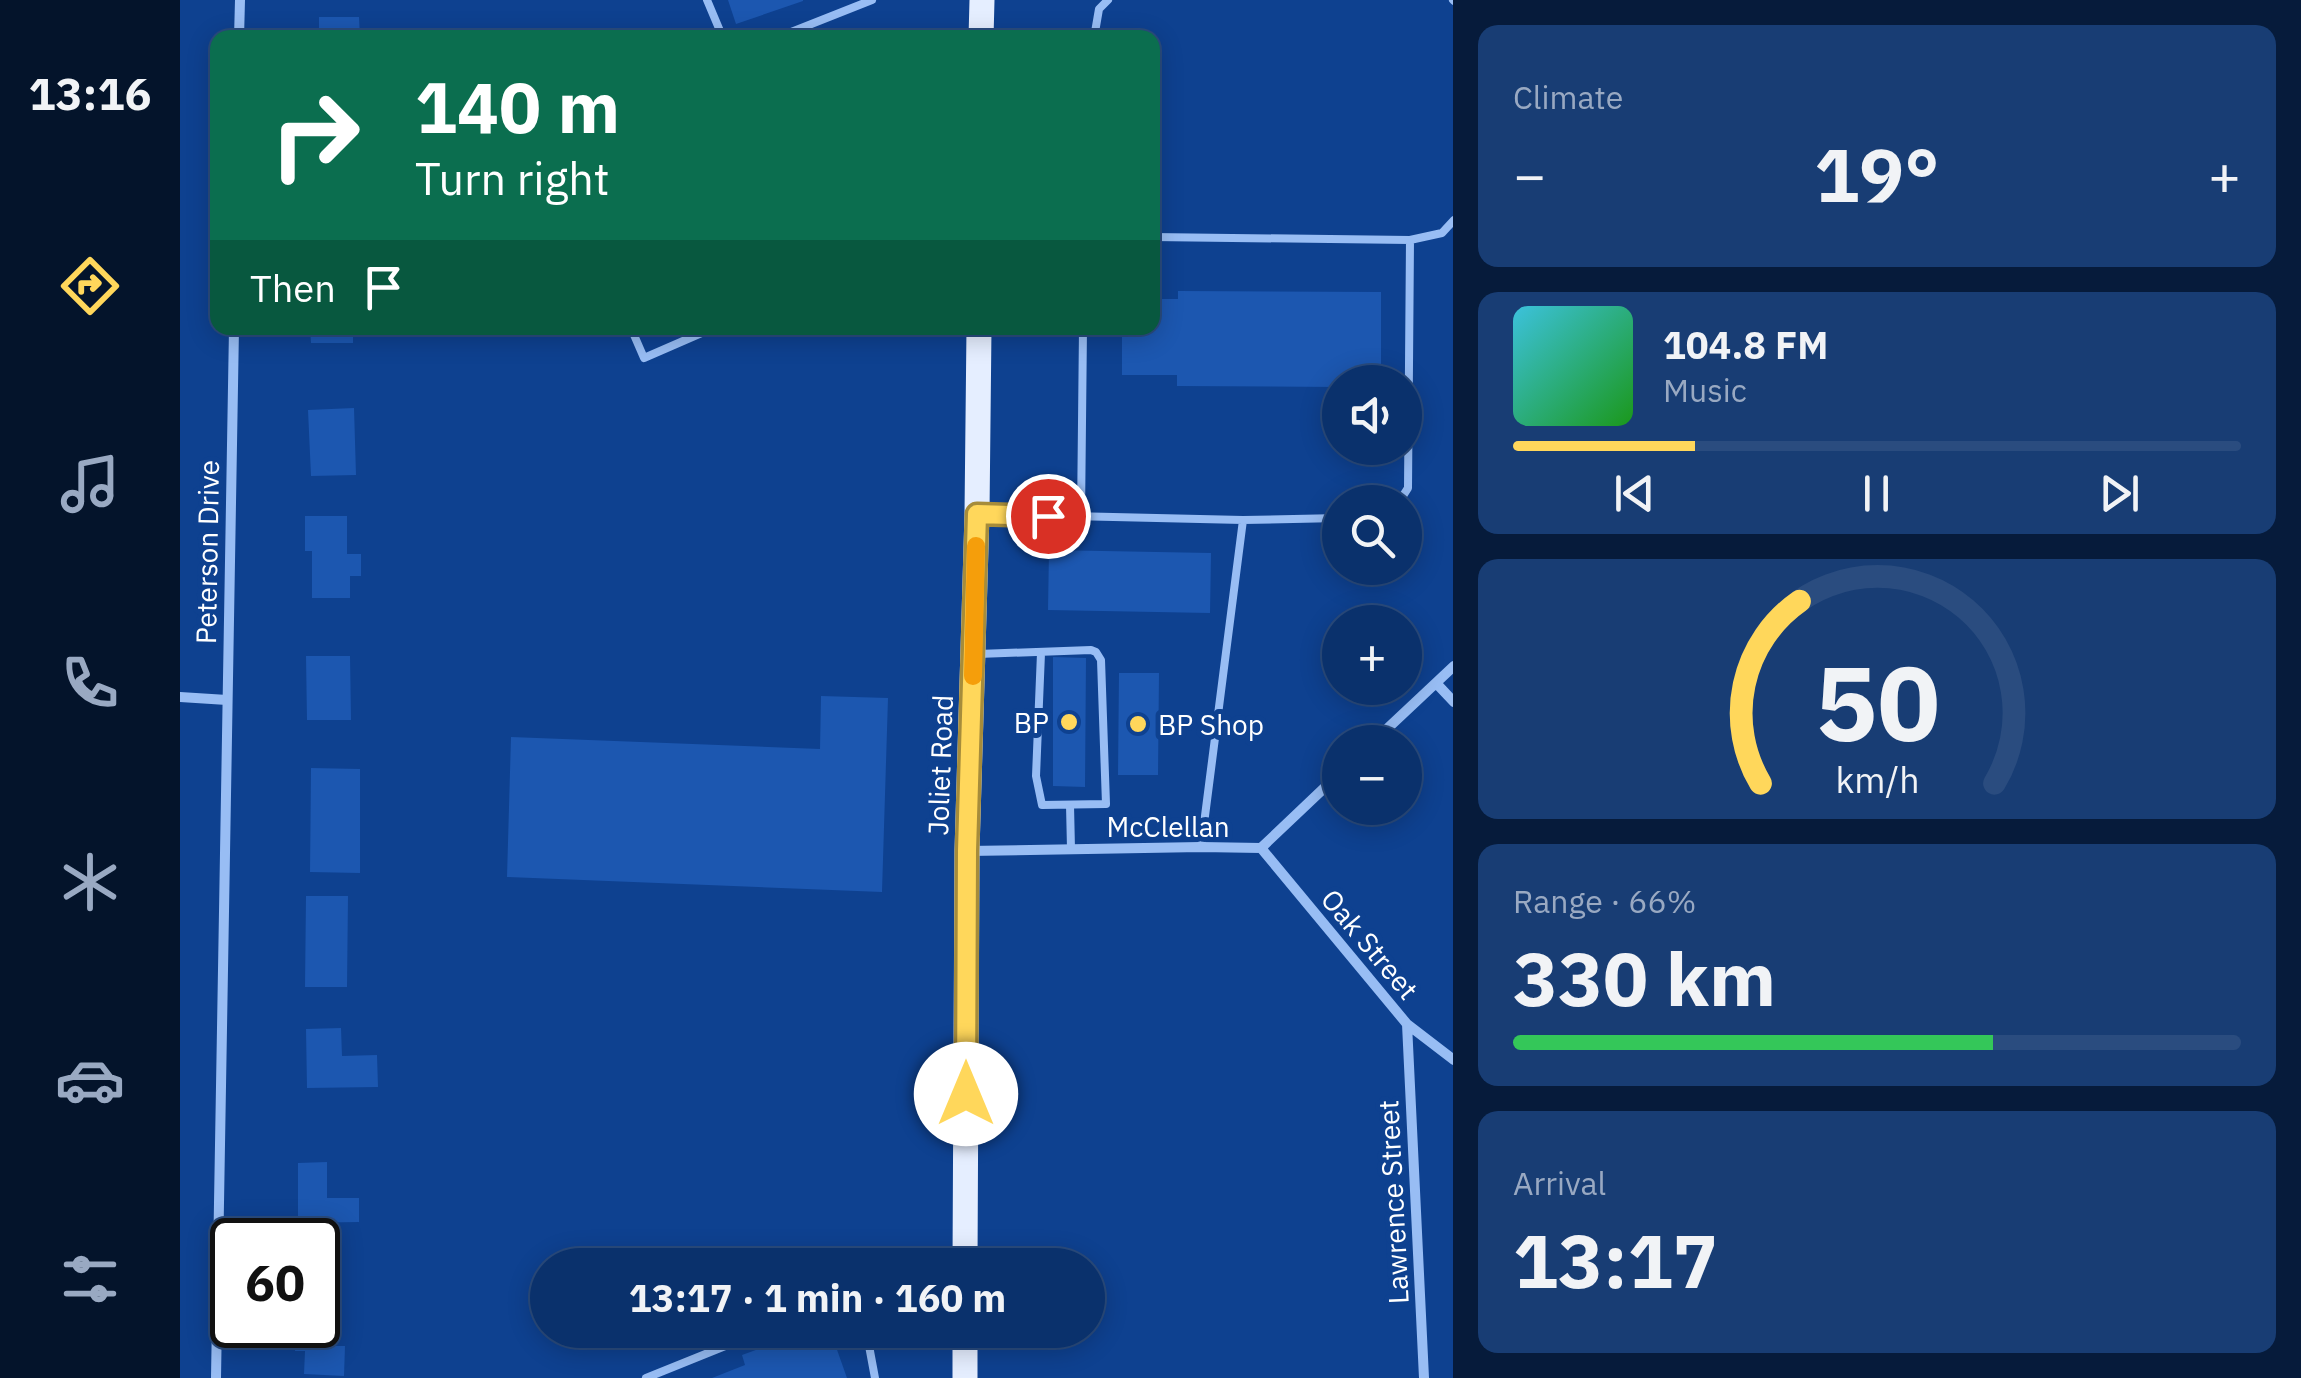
<!DOCTYPE html>
<html lang="en">
<head>
<meta charset="utf-8">
<style>
  :root { --surface:#0a316c; --page:#183d74; --text:#f1f3f6; --muted:#99a9c2; --line:#2a4c7f; --accent:#ffd75b }
  body { margin:0; font-family:"IBM Plex Sans",sans-serif; background:var(--page); color:var(--text); height:100vh; display:flex; flex-direction:column; font-size:38px; white-space:nowrap }
  * { box-sizing:border-box; margin:0 }
  p { font-size:32px; color:var(--muted) }
  .icon { flex:none; width:55px; height:55px; fill:none; stroke:currentColor; stroke-width:2; stroke-linecap:round; stroke-linejoin:round }
  .map { position:relative; flex:1; overflow:hidden }
  .panel { display:flex; flex-direction:column; gap:25px; padding:25px; background:#061b3b; width:848px }
  .panel>* { flex:none }
  .top-card { position:absolute; left:30px; top:30px; width:950px; height:305px; border-radius:20px; box-shadow:0 5px 25px #0003,0 0 0 2px var(--line); background:#0b6e4f; color:#fff; overflow:hidden }
  .controls { position:absolute; left:1142px; top:365px; display:grid; gap:20px }
  .controls a { display:grid; place-items:center; width:100px; height:100px; border-radius:50%; background:var(--surface); box-shadow:0 5px 25px #0003,0 0 0 2px var(--line); font-size:50px }
  .speed { position:absolute; left:30px; top:1218px; display:flex; gap:20px; font-size:50px; font-weight:700; text-align:center }
  .speed>* { display:grid; place-content:center; width:130px; height:130px; border-radius:50%; background:var(--surface); box-shadow:0 5px 25px #0003,0 0 0 2px var(--line); line-height:1 }
  .speed .limit { border:5px solid #111; border-radius:15px; background:#fff; color:#111 }
  .pin { position:absolute; display:grid; place-items:center; width:85px; height:85px; color:#fff; margin:-42px; border:5px solid #fff; border-radius:50%; box-shadow:0 2px 10px #0007 }
  .me { position:absolute; width:110px; margin:-55px; rotate:0deg; stroke-linejoin:round; filter:drop-shadow(0 0 8px #0008) }
  .turn { display:flex; align-items:center; gap:35px; height:210px; padding:0 40px; font-size:45px }
  .turn .icon { width:130px; height:130px; stroke-width:2.5 }
  .turn b { display:block; font-size:70px; line-height:85px }
  .then { display:flex; align-items:center; height:95px; padding:0 40px; background:#0003; gap:20px; font-size:38px }
  .big { font-size:75px; font-weight:700; line-height:1.1 }
  .panel .tile { flex:1; display:flex; flex-direction:column; justify-content:center; gap:15px; min-width:0; padding:0 35px; border-radius:20px; background:var(--page) }
  .panel .dial { align-items:center; gap:0 }
  .dial svg { height:260px; overflow:visible; fill:none; stroke:var(--line); stroke-width:7; stroke-linecap:round; text-anchor:middle }
  .dial text { fill:var(--text); stroke:none }
  .song { display:flex; align-items:center; gap:30px }
  .cover { width:120px; height:120px; border-radius:15px; background:linear-gradient(135deg,hsl(190 70% 55%),hsl(120 70% 35%)) }
  .played { height:10px; border-radius:5px; background:linear-gradient(90deg,var(--accent) 25%,var(--line) 25%) }
  .keys { display:flex; justify-content:space-around; direction:ltr }
  .heat { display:flex; justify-content:space-between; align-items:center; font-size:55px; direction:ltr }
  .charge { height:15px; border-radius:8px; background:linear-gradient(90deg,#34c759 66%,var(--line) 0) }
  .trip { position:absolute; left:350px; top:1248px; width:575px; height:100px; border-radius:50px; background:var(--surface); box-shadow:0 5px 25px #0003,0 0 0 2px var(--line); font-weight:700; line-height:100px; text-align:center }
  main { display:flex; flex:1; min-height:0 }
  .tabs { display:flex; flex-direction:column; width:180px; justify-content:space-around; align-items:center; background:#04142b; color:var(--muted) }
  .tabs .icon { width:70px; height:70px }
  .tabs .active { color:var(--accent) }
  .tabs b { font-size:45px; color:var(--text) }
  .map>svg:first-child { display:block }
  .building { fill:#1c57b0 }
  .lines { fill:none; stroke-linecap:round; stroke-linejoin:round }
  .service { stroke:#98bdf4; stroke-width:8 }
  .minor { stroke:#98bdf4; stroke-width:10 }
  .primary { stroke:#e5eeff; stroke-width:25 }
  .route-casing { stroke:#a68c3b; stroke-width:25 }
  .route { stroke:#ffd75b; stroke-width:18 }
  .slow { stroke:#f59e0b; stroke-width:18 }
  .poi-dot { fill:#ffd75b; stroke:#0e4190; stroke-width:4 }
  .labels { text-anchor:middle; dominant-baseline:central; stroke-width:10; stroke-linejoin:round; paint-order:stroke }
  .street-label { font-size:28px; fill:#fff; stroke:#0e4190 }
  .poi-label { font-size:28px; fill:#fff; stroke:#0e4190; text-anchor:end }
</style>
</head>
<body>
<main>
<nav class="tabs">
<b>13:16</b>
<svg class="icon active" aria-label="directions" viewBox="0 0 24 24"><path d="M12 3l9 9-9 9-9-9zM9 14v-3h6M13 9l2 2-2 2"/></svg>
<svg class="icon" aria-label="music" viewBox="0 0 24 24"><path d="M9 18V5l10-2v13"/><circle cx="6" cy="18" r="3"/><circle cx="16" cy="16" r="3"/></svg>
<svg class="icon" aria-label="phone" viewBox="0 0 24 24"><path d="M5 4h4l2 5-3 2q2 4 5 5l2-3 5 2v4C11 20 4 13 5 4z"/></svg>
<svg class="icon" aria-label="climate" viewBox="0 0 24 24"><path d="M12 3v18M4 7l16 10M4 17L20 7"/></svg>
<svg class="icon" aria-label="car" viewBox="0 0 24 24"><path d="M5 17H2v-5l4-1 3-4h7l3 4 3 1v5h-3M9 17h6M6 11h13"/><circle cx="7" cy="17" r="2"/><circle cx="17" cy="17" r="2"/></svg>
<svg class="icon" aria-label="filters" viewBox="0 0 24 24"><path d="M4 7h16M4 17h16"/><circle cx="9" cy="7" r="2"/><circle cx="15" cy="17" r="2"/></svg>
</nav>
<div class="map">
<svg width="1274" height="1378" viewBox="0 0 1274 1378">
  <rect width="100%" height="100%" fill="#0e4190"/>
  <!-- building -->
  <path class="building" d="M548 0H623V1L556 24Z
    M139 17H179L180 38H139Z
    M998 291 1201 292V382H1160V387L997 386V375H942V328H972V299H998Z
    M130 328H173V343H131Z
    M174 408 176 475 131 476 128 410Z
    M125 516H167V554H181V576H170V598H132V551H125Z
    M869 550 1031 553 1030 613 868 610Z
    M126 656H170L171 720H127Z
    M873 657 906 658 905 787 873 786Z
    M939 673H979L978 775H938Z
    M641 696 708 698 702 892 327 877 331 737 640 749Z
    M131 768 180 769V873L130 872Z
    M126 896H168L167 987H125Z
    M161 1028 162 1056 197 1055 198 1087 127 1088 126 1029Z
    M147 1162V1198H179V1222L118 1223V1163Z
    M138 1286H158L156 1346H165L164 1376 124 1374 125 1351H115L116 1325H138Z
    M630 1330H650L667 1378H532L565 1365 562 1355Z"/>
  <g class="lines">
    <!-- service -->
    <path class="service" d="M527 0 543 38
      M1273 0 1274 1
      M596 38 692 0
      M914 38 919 9 928 0
      M972 237 1230 240 1228 488 1219 502
      M1230 240 1262 233 1274 220
      M451 328 464 358 533 328
      M802 514 1063 520 1160 518
      M901 516 903 328
      M798 654 911 650 916 652 921 660 926 804 862 805 856 776 861 653
      M890 805 891 849
      M1021 847 1063 520
      M680 1330 687 1335 718 1330
      M687 1335 695 1378
      M466 1378 585 1330"/>
    <!-- minor -->
    <path class="minor" d="M59 38 60 0
      M1256 683 1274 702
      M0 697 47 700
      M1193 742 1274 666
      M1081 848 1227 1024 1274 1060
      M788 851 1021 847 1081 848 1160 773
      M1227 1024 1244 1378
      M36 1378 54 328"/>
    <!-- primary -->
    <path class="primary" d="M801 38 802 0
      M785 1265 787 851 797 514 799 328
      M785 1330V1378"/>
  </g>
  <g class="lines">
    <!-- route casing -->
    <g class="route-casing">
      <path id="route" d="M786 1094 787 851 797 514 868 516"/>
    </g>
    <!-- route -->
    <use href="#route" class="route"/>
    <!-- slow -->
    <path class="slow" d="M793 676 796 546"/>
  </g>
  <!-- markers -->
  <g class="poi-dot">
    <circle cx="889" cy="722" r="10"/>
    <circle cx="958" cy="724" r="10"/>
  </g>
  <g class="labels">
    <!-- street labels -->
    <g class="street-label">
      <text transform="translate(27 552) rotate(-89)">Peterson Drive</text>
      <text transform="translate(760 765) rotate(-88)">Joliet Road</text>
      <text x="988" y="826">McClellan</text>
      <text transform="translate(1190 944) rotate(50)">Oak Street</text>
      <text transform="translate(1213 1202) rotate(-93)">Lawrence Street</text>
    </g>
    <!-- poi labels -->
    <g class="poi-label">
      <text x="869" y="722">BP</text>
      <text x="978" y="724" text-anchor="start">BP Shop</text>
    </g>
  </g>
</svg>
<div class="controls">
<a><svg class="icon" aria-label="sound" viewBox="0 0 24 24"><path d="M4 9h4l5-4v14l-5-4H4zM17 9q2 3 0 6"/></svg></a>
<a><svg class="icon" aria-label="search" viewBox="0 0 24 24"><circle cx="10" cy="10" r="6"/><path d="M15 15l6 6"/></svg></a>
<a>+</a>
<a>−</a>
</div>
<div class="speed"><div class="limit">60</div></div>
<div class="pin" style="left:868px;top:516px;background:#d93025"><svg class="icon" aria-label="arrive" viewBox="0 0 24 24"><path d="M6 21V4h12l-3 4 3 4H6"/></svg></div>
<svg class="me" style="left:786px;top:1094px" viewBox="-20 -20 40 40"><circle r="19" fill="#fff"/><path d="M0-13L10 11 0 6-10 11z" fill="#ffd75b"/></svg>
<div class="trip">13:17 · 1 min · 160 m</div>
<div class="top-card">
<div class="turn"><svg class="icon" aria-label="right" viewBox="0 0 24 24"><path d="M7 20v-9h11M14 6l5 5-5 5"/></svg><div><b>140 m</b>Turn right</div></div>
<div class="then">Then<svg class="icon" aria-label="arrive" viewBox="0 0 24 24"><path d="M6 21V4h12l-3 4 3 4H6"/></svg></div>
</div>
</div>
<section class="panel">
<div class="tile"><p>Climate</p>
<div class="heat"><a>−</a><b class="big">19°</b><a>+</a></div>
</div>
<div class="tile">
<div class="song"><i class="cover"></i><div><b>104.8 FM</b><p>Music</p></div></div>
<div class="played"></div>
<div class="keys"><svg class="icon" aria-label="previous" viewBox="0 0 24 24"><path d="M18 5L8 12l10 7zM5 5v14"/></svg><svg class="icon" aria-label="pause" viewBox="0 0 24 24"><path d="M8 5v14M16 5v14"/></svg><svg class="icon" aria-label="next" viewBox="0 0 24 24"><path d="M6 5l10 7-10 7zM19 5v14"/></svg></div>
</div>
<div class="tile dial"><svg viewBox="0 0 100 80">
<path d="M14 69A42 42 0 1 1 86 69"/>
<path d="M14 69A42 42 0 0 1 26 13" stroke="#ffd75b"/>
<text x="50" y="56" font-size="32" font-weight="700">50</text>
<text x="50" y="72" font-size="11">km/h</text>
</svg></div>
<div class="tile"><p>Range · 66%</p><b class="big">330 km</b><div class="charge"></div></div>
<div class="tile"><p>Arrival</p><b class="big">13:17</b></div>
</section>
</main>
</body>
</html>
